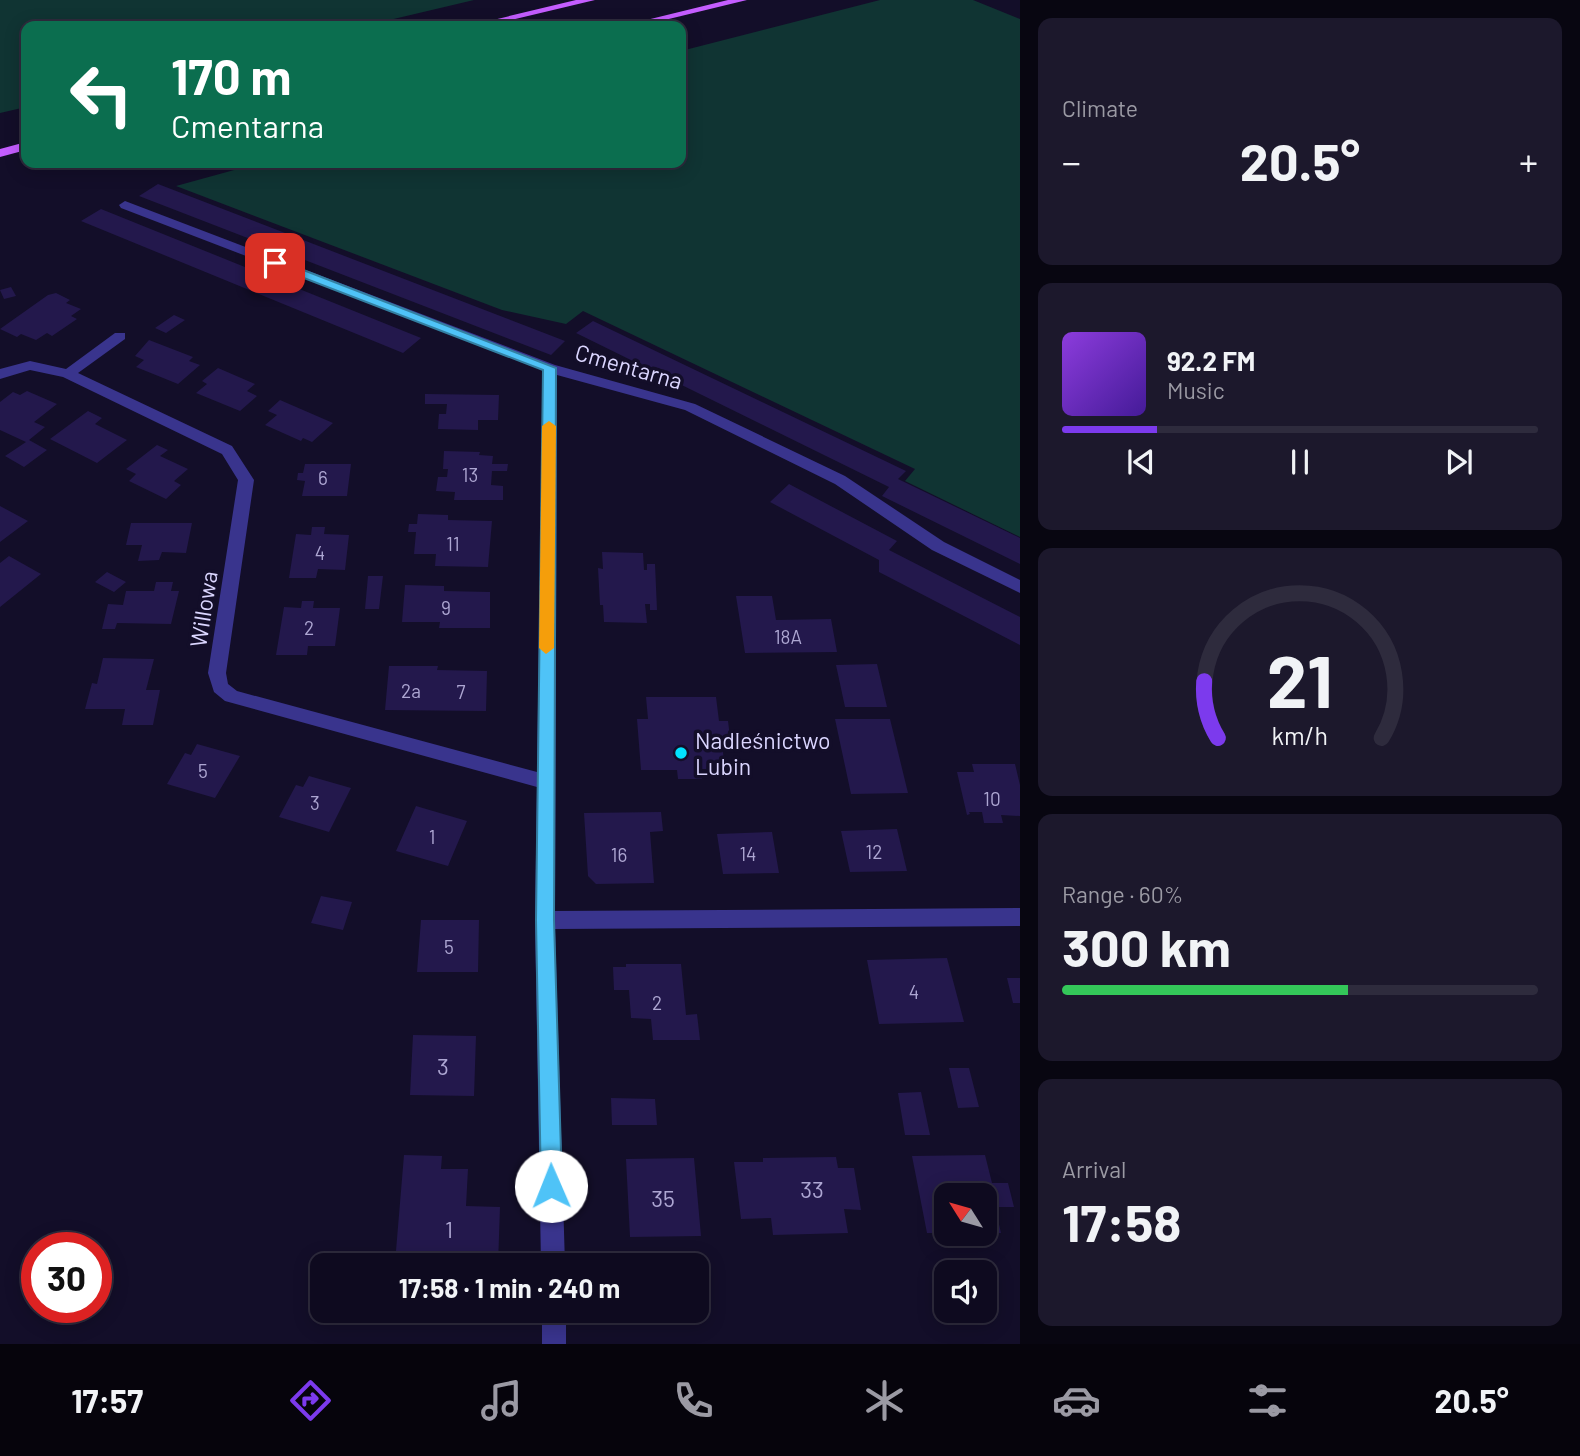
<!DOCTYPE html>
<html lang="en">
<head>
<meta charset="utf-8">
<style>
  :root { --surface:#0e0a1f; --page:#1c182c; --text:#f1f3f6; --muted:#9b9aa4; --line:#2e2b3d; --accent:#7c3aed }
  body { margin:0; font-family:Barlow,sans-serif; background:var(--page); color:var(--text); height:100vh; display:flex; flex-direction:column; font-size:26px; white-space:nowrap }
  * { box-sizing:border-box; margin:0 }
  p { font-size:23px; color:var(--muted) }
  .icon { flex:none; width:38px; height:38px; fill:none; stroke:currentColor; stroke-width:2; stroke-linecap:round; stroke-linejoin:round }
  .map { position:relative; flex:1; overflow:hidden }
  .details { display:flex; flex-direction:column; gap:18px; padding:18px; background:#080611; width:560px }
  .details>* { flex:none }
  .top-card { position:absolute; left:21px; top:21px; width:665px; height:147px; border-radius:14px; box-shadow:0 4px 18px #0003,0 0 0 2px var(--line); background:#0b6e4f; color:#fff; overflow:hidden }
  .needle { width:46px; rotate:307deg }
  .tools { position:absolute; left:934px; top:1183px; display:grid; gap:14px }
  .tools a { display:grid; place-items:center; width:63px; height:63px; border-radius:14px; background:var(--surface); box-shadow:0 4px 18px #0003,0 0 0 2px var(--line); font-size:35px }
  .speed { position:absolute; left:21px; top:1232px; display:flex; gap:14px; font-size:35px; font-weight:700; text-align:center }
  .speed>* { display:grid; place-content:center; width:91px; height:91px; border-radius:50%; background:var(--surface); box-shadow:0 4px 18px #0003,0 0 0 2px var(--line); line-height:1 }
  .speed .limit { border:10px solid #d22; background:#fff; color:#111 }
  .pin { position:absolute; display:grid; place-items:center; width:60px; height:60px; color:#fff; margin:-30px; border-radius:14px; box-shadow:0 4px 10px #0006 }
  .me { position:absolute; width:77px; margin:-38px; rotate:359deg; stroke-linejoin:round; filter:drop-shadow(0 0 5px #0008) }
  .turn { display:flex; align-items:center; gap:24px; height:147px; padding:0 35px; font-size:32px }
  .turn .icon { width:91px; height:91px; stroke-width:2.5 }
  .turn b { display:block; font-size:49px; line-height:60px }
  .big { font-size:52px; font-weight:700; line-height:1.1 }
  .details .widget { flex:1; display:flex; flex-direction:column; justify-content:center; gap:10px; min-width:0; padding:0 24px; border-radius:14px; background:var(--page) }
  .details .dial { align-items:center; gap:0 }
  .dial svg { height:182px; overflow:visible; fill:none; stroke:var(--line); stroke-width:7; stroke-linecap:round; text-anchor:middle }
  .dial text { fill:var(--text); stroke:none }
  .song { display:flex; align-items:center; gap:21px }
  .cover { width:84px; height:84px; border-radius:10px; background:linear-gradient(135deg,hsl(270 70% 55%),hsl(260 70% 35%)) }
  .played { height:7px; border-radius:4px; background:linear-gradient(90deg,var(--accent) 20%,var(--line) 20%) }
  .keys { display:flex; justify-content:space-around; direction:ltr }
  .heat { display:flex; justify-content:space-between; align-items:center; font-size:38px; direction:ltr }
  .charge { height:10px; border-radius:5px; background:linear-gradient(90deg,#34c759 60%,var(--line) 0) }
  .trip { position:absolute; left:310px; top:1253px; width:399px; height:70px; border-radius:14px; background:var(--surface); box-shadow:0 4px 18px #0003,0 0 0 2px var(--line); font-weight:700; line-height:70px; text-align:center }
  .tabs { display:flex; height:112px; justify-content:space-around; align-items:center; background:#06040c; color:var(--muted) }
  .tabs .icon { width:49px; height:49px }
  .tabs .selected { color:var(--accent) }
  .tabs b { font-size:32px; color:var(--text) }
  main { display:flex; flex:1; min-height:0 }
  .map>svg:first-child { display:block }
  .green { fill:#103433 }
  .building { fill:#23184c }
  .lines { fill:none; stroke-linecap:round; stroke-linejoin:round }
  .street { fill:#39348d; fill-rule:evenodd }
  .primary { fill:#c45dff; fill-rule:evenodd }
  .route { fill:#4fc3f7; stroke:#337fa1; stroke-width:2 }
  .slow { fill:#f59e0b }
  .poi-dot { fill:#02e2ff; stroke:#130e29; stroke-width:2.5 }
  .labels { text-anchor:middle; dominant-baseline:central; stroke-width:7; stroke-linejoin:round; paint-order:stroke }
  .number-label { font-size:19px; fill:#ada6d2 }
  .street-label { font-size:23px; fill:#dbd6ff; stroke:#130e29 }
  .poi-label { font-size:23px; fill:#dbd6ff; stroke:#130e29; text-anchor:start }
  .near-number-label { font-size:23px; fill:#ada6d2 }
</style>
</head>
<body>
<main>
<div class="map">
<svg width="1020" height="1344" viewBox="0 0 1020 1344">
  <rect width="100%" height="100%" fill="#130e29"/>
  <!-- green -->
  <path class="green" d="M0 0H474L364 26H26V107L0 113Z
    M880 0H973L1020 19V537L905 481 915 469 583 311 566 324 502 310 176 186 260 163H681V51Z"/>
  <!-- building -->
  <path class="building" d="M158 184 565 341 551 355 139 196Z
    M101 209 421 338 403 353 81 221Z
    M11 287 16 296 4 299 0 290Z
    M56 293 70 300 66 303 81 309 71 316 77 319 52 336 47 333 36 340 21 334 17 337 0 329 48 295Z
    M174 315 185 320 166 333 155 328Z
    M593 321 906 471 898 479 1020 538V564L882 496 889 487 576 333Z
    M149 340 193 357 189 361 200 365 178 384 136 367 144 360 135 356Z
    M218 368 255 384 247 391 257 396 240 411 196 393 207 384 202 381Z
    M27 391 57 404 34 422 45 427 29 440 47 450 24 467 5 456 26 442 0 430V402L13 392 20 395Z
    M425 394 499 395 498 420H478V430L438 429 439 414H446L447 404H425Z
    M280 400 333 423 312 442 303 438 301 441 265 425 277 415 268 411Z
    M88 411 102 418 95 424 127 440 97 463 50 439Z
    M157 445 168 450 160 456 188 469 174 481 181 485 166 499 129 481 136 474 126 469Z
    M444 451 480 452 479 455 493 456 492 464H508L507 471H492L491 485 503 486V500H454L455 492 436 491 438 477H447L448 469H443Z
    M305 464H351L347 496H302L305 481 297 480 298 473H303Z
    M789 484 897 541 889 550 1020 617V645L879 572V560L770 502Z
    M0 506 28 521 0 542Z
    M418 514 448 515V520L492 521 488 567 435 566 436 554H414L416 532H408L409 524H417Z
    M131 523H192L186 553 162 552 159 560 138 561 142 545H126Z
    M312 527H325L324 534 349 535 345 570 318 569 316 578H289L296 534 311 535Z
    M602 552 643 553 644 570H647V564H655L657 610H650V604H645L647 623 604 622 603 605H600L598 568 603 569Z
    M9 556 41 574 0 607V563Z
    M107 572 126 582 114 592 95 582Z
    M368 576H383L379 609H365Z
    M156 582H173L171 591H179L171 624 117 623 115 629H102L108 604 123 605 126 591H154Z
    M405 585 444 586V591L490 592V628H439L440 622H402Z
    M736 596H772L776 620 831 619 837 652 745 653Z
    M302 601H314L313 608H340L335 646H308L307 655H276L284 607 301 608Z
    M103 658 154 659 146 690H160L153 725H122L125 709H85L92 683 97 684Z
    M877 664 887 707H845L836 665Z
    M389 666H438L437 670 487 671 486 711 385 710Z
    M646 697H716L719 721H728L730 737H721L725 769H701L702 779H678L677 770H641L637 719H648Z
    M835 719H890L908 793 851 794Z
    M197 744 240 756 215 798 167 784 185 753 191 755Z
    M972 764H1015L1020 785V816L1001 815 1003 823H984L982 812H969L970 814 967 815 957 772H974Z
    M309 776 351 788 329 832 279 817 296 785 303 787Z
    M416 806 467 821 448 866 396 851Z
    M661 812 663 831 650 832 654 883 596 884 588 876 584 813Z
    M897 829 907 871 850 872 841 831Z
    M772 832 779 873 723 874 717 834Z
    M321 896 352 902 343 930 311 923Z
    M421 920H479L478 972H417Z
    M947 958 964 1022 879 1024 867 960Z
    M626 964H681L686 1015 697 1014 700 1040H653L651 1019 631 1018 629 990H614L613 967H626Z
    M1007 978H1020V1003H1013Z
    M413 1035 476 1036 474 1096 410 1095Z
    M949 1068H969L979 1107 958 1108Z
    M921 1092 930 1135H905L898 1093Z
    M611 1098 655 1099 657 1125H612Z
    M404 1155 442 1156 441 1169H468L466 1206 500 1207 498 1265H428L429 1252 396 1251Z
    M985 1155 992 1183H1008L1014 1207H995L1001 1233H985V1195H947V1233H927L912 1156Z
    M836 1157 838 1168H854L861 1210 844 1209 848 1233 773 1235 771 1218 741 1219 734 1162H763V1158Z
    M694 1158 701 1236 630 1237 626 1159Z"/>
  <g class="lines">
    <!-- street -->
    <path class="street" d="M125 201 555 365 695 404 845 476 944 542 1020 580V593L932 550 835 484 685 410 557 375 555 911 1020 908V926L555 929 565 1265H541L535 920 537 787 225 701 214 692 208 673 238 480 222 454 63 377 30 370 0 379V369L30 361 66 369 115 333H125V339L78 373 232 446 254 480 226 673 228 684 237 691 537 772 543 370 121 208 119 205Z
      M542 1311H566V1344H542Z"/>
    <!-- primary -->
    <path class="primary" d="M576 0H595L486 26H468Z
      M728 0H747L640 26H622Z
      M26 142V150L0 157V149Z"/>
  </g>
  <!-- route -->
  <path class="route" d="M275 259 556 368 554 920 562 1186 559 1193 551 1196 544 1193 541 1186 536 920 543 370 270 265 269 263Z"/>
  <!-- slow -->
  <path class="slow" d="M549 421 556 426 554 648 546 654 539 648 542 426Z"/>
  <!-- markers -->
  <circle class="poi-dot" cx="681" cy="753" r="7"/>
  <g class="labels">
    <!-- number labels -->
    <g class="number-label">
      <text x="470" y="474">13</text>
      <text x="323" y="477">6</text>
      <text x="453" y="543">11</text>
      <text x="320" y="552">4</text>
      <text x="446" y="607">9</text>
      <text x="309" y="627">2</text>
      <text x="788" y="636">18A</text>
      <text x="411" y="690">2a</text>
      <text x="461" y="691">7</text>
      <text x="203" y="770">5</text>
      <text x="992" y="798">10</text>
      <text x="315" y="802">3</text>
      <text x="432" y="836">1</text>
      <text x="874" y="851">12</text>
      <text x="748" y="853">14</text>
      <text x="619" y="854">16</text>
      <text x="449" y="946">5</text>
      <text x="914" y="991">4</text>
      <text x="657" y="1002">2</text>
    </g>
    <!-- street labels -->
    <g class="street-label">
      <text transform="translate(629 366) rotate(16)">Cmentarna</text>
      <text transform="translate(203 609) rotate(-81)">Willowa</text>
    </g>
    <!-- poi labels -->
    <g class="poi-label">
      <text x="695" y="740">Nadleśnictwo<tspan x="695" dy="26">Lubin</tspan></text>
    </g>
    <!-- near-number labels -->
    <g class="near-number-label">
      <text x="443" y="1066">3</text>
      <text x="812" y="1189">33</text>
      <text x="663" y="1198">35</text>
      <text x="449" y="1229">1</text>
    </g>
  </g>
</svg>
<div class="tools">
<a><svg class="needle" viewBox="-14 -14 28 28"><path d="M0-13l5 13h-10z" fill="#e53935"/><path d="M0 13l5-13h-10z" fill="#9b9aa4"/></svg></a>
<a><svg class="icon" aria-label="sound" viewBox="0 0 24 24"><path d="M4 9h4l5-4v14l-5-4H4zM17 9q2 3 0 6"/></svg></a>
</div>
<div class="speed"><div class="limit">30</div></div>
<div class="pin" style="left:275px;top:263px;background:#d93025"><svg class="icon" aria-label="arrive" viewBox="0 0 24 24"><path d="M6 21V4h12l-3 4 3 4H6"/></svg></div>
<svg class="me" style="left:551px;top:1186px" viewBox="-20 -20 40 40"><circle r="19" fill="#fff"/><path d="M0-13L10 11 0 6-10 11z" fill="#4fc3f7"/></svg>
<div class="trip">17:58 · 1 min · 240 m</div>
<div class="top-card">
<div class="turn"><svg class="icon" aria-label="left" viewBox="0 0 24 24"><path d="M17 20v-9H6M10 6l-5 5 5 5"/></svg><div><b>170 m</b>Cmentarna</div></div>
</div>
</div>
<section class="details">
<div class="widget"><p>Climate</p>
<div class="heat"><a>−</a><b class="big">20.5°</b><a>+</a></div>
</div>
<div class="widget">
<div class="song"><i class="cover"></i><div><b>92.2 FM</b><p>Music</p></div></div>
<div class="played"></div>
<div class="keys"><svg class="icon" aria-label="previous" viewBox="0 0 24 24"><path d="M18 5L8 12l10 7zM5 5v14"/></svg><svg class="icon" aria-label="pause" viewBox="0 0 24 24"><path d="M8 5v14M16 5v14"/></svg><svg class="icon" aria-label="next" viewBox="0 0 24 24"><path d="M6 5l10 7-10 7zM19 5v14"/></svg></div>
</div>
<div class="widget dial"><svg viewBox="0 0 100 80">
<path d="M14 69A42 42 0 1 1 86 69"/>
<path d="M14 69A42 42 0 0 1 8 44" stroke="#7c3aed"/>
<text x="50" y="56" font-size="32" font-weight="700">21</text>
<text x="50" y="72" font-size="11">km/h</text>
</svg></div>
<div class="widget"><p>Range · 60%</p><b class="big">300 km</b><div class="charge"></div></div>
<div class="widget"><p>Arrival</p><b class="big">17:58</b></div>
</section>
</main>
<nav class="tabs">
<b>17:57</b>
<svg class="icon selected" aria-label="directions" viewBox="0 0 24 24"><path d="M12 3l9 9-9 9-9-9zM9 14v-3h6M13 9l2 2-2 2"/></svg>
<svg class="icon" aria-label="music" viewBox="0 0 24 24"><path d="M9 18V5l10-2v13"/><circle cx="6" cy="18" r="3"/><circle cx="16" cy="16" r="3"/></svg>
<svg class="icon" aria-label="phone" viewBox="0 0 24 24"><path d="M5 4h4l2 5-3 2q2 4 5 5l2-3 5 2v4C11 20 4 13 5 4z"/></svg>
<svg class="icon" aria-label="climate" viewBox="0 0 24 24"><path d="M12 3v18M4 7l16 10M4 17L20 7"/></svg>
<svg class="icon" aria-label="car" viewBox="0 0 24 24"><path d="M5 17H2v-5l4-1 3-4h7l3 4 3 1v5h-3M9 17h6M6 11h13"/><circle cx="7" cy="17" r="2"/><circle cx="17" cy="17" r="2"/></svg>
<svg class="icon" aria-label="filters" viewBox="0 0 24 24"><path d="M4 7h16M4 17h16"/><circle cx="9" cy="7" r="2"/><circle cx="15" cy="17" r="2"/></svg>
<b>20.5°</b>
</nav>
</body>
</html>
